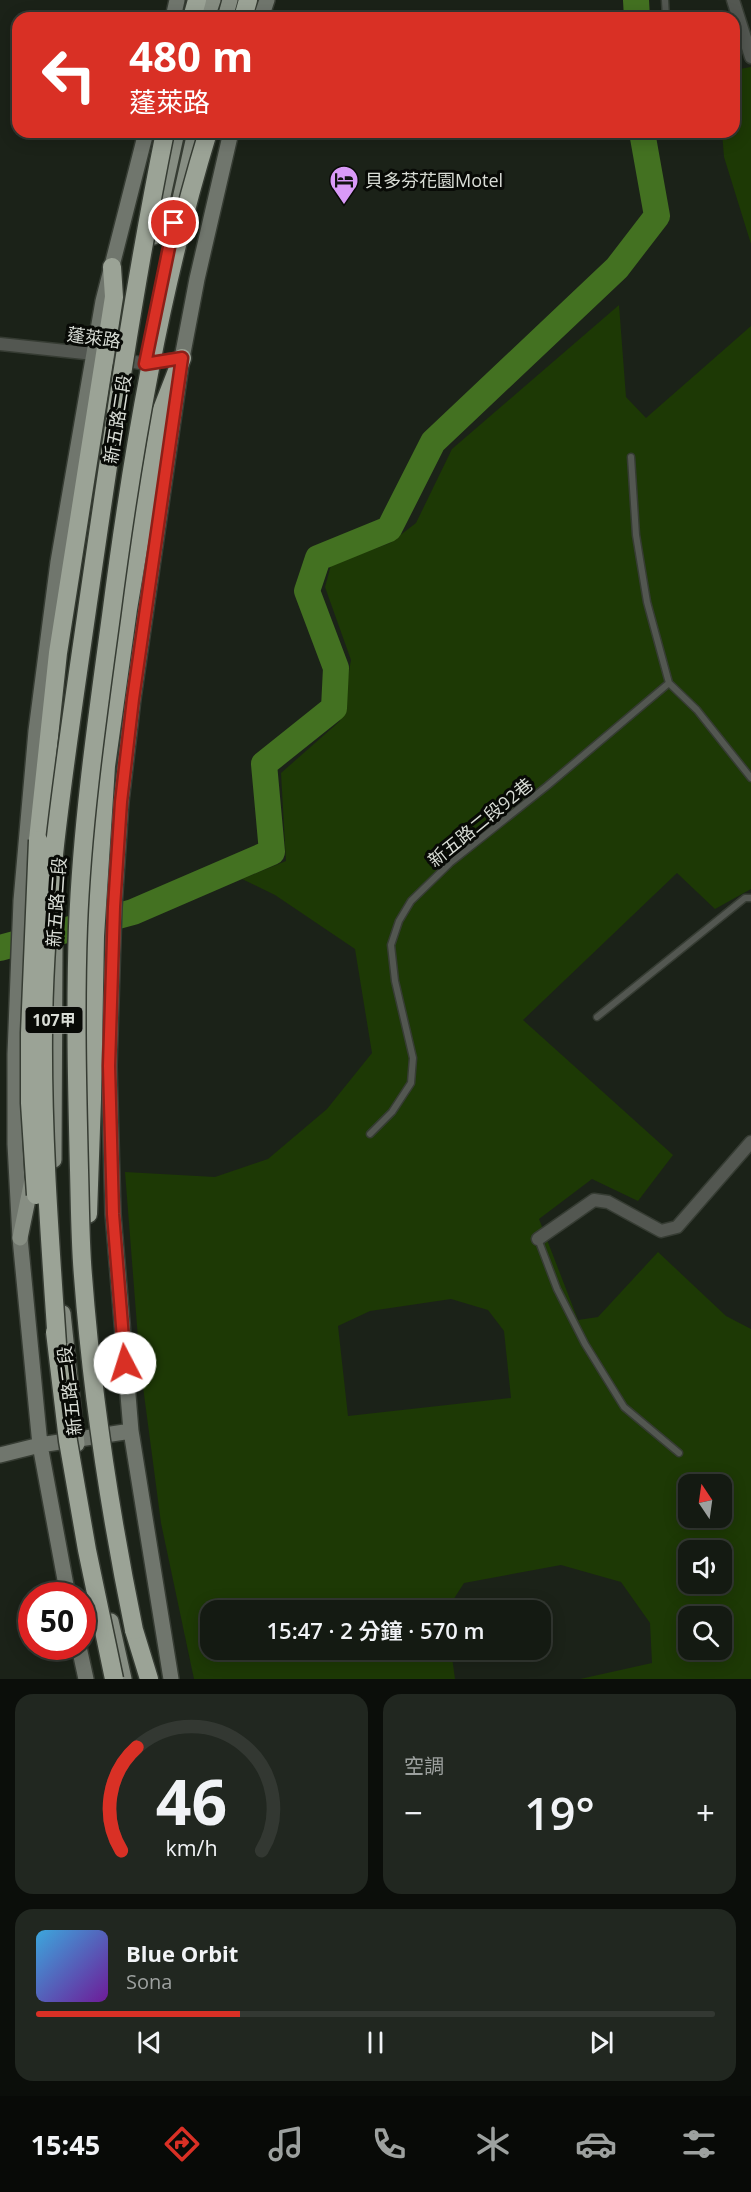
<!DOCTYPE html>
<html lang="zh-TW">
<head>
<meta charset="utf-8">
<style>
  :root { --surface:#141a12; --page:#212720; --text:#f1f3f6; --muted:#9da19f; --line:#333832; --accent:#d93025 }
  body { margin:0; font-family:"Open Sans","Noto Sans TC",sans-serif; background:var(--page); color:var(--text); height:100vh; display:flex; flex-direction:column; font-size:22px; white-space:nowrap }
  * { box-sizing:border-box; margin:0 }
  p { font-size:20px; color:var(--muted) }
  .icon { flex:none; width:33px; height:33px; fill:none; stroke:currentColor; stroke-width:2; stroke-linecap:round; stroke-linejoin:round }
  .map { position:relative; height:1679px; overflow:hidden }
  .sheet { display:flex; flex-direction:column; gap:15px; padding:15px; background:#0b0e0a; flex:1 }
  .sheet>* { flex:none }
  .banner { position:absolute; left:12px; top:12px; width:728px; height:126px; border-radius:18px; box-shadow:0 3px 15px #0003,0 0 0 2px var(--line); background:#d93025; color:#fff; overflow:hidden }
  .needle { width:39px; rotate:347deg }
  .buttons { position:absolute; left:678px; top:1474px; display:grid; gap:12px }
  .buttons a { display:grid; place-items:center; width:54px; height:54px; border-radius:12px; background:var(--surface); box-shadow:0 3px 15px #0003,0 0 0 2px var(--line); font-size:30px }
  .speed { position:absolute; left:18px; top:1582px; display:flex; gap:12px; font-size:30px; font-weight:700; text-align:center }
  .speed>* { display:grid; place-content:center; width:78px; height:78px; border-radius:50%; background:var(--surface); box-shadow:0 3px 15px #0003,0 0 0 2px var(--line); line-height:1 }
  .speed .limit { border:9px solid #d22; background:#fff; color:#111 }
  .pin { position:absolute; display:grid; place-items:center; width:51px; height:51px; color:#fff; margin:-26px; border:3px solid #fff; border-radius:50%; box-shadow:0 2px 6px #0007 }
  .me { position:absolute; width:66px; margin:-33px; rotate:355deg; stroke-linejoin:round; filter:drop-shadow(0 0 4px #0008) }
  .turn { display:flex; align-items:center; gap:21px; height:126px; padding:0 18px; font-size:27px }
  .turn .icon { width:78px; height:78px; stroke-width:2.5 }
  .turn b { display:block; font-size:42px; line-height:51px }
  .big { font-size:45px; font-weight:600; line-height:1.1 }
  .sheet .card { flex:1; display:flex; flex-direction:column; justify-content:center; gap:9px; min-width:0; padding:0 21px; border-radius:18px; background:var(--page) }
  .sheet .dial { align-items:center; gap:0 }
  .dial svg { height:156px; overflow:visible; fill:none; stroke:var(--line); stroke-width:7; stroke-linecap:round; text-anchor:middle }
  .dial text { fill:var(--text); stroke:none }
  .song { display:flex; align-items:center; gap:18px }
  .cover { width:72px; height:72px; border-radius:9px; background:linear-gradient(135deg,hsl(200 70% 55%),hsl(280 70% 35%)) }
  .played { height:6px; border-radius:3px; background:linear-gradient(90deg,var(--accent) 30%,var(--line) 30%) }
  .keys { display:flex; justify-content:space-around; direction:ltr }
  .heat { display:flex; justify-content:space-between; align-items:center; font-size:33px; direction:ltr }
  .sheet .tiles { flex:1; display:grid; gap:15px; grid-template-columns:1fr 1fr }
  .card:last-child { grid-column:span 2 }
  .trip { position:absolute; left:200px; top:1600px; width:351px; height:60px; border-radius:18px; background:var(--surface); box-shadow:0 3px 15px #0003,0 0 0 2px var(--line); font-weight:600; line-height:60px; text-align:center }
  .menu { display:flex; height:96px; justify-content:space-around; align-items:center; background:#080a07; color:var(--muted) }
  .menu .icon { width:42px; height:42px }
  .menu .on { color:var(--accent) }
  .menu b { font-size:27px; color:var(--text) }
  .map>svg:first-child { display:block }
  .green { fill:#1d3905; fill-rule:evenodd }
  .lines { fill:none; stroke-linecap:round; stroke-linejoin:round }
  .river { stroke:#437121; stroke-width:26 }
  .lane-casing { stroke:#363c33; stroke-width:9 }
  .street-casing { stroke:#363c33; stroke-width:15 }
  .secondary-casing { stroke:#363c33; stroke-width:18 }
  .primary-casing { stroke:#363c33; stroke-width:18 }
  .highway-casing { stroke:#363c33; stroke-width:21 }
  .lane { stroke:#535751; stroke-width:6 }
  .street { stroke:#535751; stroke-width:12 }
  .secondary { stroke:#70766d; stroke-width:15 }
  .primary { stroke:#878e83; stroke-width:15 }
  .highway { stroke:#9ba396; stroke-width:18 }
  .highway-bridge-casing { stroke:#363c33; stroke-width:21; stroke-linecap:butt }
  .highway-bridge { stroke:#9ba396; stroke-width:18 }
  .route-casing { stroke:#8d1f18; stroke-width:15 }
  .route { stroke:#d93025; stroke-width:10 }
  .labels { text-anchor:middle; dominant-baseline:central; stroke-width:6; stroke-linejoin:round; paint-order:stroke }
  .shield { fill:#080a06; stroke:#9a9e98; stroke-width:1.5 }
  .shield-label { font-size:16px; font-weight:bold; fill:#d9ddd6 }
  .poi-label { font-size:18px; fill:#d9ddd6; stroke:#080a06; text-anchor:start }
  .street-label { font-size:18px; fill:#d9ddd6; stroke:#080a06 }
</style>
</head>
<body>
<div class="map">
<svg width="751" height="1679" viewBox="0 0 751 1679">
  <rect width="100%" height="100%" fill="#1b2218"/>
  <!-- green -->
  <path class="green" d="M751 67V244L724 157 722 132H734V70Z
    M619 305 626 397 646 418 751 326V889L715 909 677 873 523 1020 673 1155 638 1201 592 1179 539 1219 578 1320 598 1317 658 1252 726 1316 751 1329V1679H580L652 1663 650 1623 621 1582 561 1565 464 1583 446 1611H210V1650H451L455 1679H194L161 1523 140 1364 125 1172 215 1177 268 1159 327 1109 372 1053 355 949 275 895 242 879 286 861 281 773 340 721 351 660 325 587 331 565 390 543 416 523 452 449ZM451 1299 488 1310 504 1331 511 1398 348 1416 338 1326 370 1311ZM688 1485H722V1518H688ZM688 1551H722V1584H688ZM688 1617H722V1650H688Z"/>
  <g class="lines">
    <!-- river -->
    <path class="river" d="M636 0 637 18
      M0 948 133 912 272 852 264 764 334 708 336 668 307 591 318 558 389 529 433 442 617 268 657 216 642 132"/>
    <!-- lane casing -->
    <g class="lane-casing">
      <path id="lane" d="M665 0 666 18
        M631 457 636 535 647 602 669 683
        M597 1017 745 898H751
        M370 1134 392 1112 411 1083 413 1058 395 981 391 945 399 921 411 901 450 863 547 786 669 683 697 710 751 778
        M538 1239 557 1289 585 1344 624 1407 679 1453"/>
    </g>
    <!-- street casing -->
    <g class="street-casing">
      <path id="street" d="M733 0 751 57
        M0 344 94 354 145 364 182 358
        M538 1239 594 1200 608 1202 661 1231 677 1227 751 1142"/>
    </g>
    <!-- secondary casing -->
    <g class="secondary-casing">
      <path id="secondary" d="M173 18 177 0
        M261 18 267 0
        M0 1455 40 1445 131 1431
        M68 1596 40 1445 20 1238 15 1144V1054L21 901 36 731 58 562 103 301 146 132
        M79 1647 86 1679
        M171 1679 131 1431 113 1214 109 1066 114 907 121 802 133 699 182 358 197 279 231 132"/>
    </g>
    <!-- primary casing -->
    <g class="primary-casing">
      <path id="primary" d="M207 18 213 0
        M225 18 230 0
        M174 226 195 132
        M154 237 177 132
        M54 1160 55 947
        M20 1238 32 1180
        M63 1313 77 1444
        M111 1621 124 1679"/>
    </g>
    <!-- highway casing -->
    <g class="highway-casing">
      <path id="highway" d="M192 18 197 0
        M243 18 248 0
        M38 840 58 653 114 297 112 267
        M88 1214 92 1099 95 936 106 766 128 609 161 412 182 358
        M134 1630 149 1679"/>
    </g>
    <!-- lane -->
    <use href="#lane" class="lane"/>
    <!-- street -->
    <use href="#street" class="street"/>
    <!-- secondary -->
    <use href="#secondary" class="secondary"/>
    <!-- primary -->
    <use href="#primary" class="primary"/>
    <!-- highway -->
    <use href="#highway" class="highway"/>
    <!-- highway-bridge casing -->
    <g class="highway-bridge-casing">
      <path id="highway-bridge" d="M36 1195 30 1103V1033L38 840
        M55 1332 68 1441 87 1550 114 1679
        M57 1344C50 1240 42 1136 43 1031 44 891 67 750 87 610 110 451 133 290 165 132
        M134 1630C110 1513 92 1395 83 1276 80 1241 80 1205 79 1170 77 1089 75 1008 78 926 82 823 97 719 111 616 132 453 160 289 208 132"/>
    </g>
    <!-- highway-bridge -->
    <use href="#highway-bridge" class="highway-bridge"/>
  </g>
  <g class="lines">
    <!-- route casing -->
    <g class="route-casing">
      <path id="route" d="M125 1363 113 1214 109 1066 114 907 121 802 133 699 182 358 145 364 174 223"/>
    </g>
    <!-- route -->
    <use href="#route" class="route"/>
  </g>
  <!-- icons -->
  <defs>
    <g id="hotel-pin" transform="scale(1.5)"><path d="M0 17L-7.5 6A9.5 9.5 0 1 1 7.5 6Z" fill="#d99af7" stroke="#080a06"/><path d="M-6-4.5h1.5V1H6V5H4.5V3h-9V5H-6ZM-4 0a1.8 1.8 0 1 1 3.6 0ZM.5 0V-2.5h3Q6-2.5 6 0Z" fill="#111"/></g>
  </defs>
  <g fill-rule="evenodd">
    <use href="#hotel-pin" x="344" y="180"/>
  </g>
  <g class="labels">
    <!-- shield labels -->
    <rect class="shield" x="25.5" y="1007" width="57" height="26" rx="4.5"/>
    <g class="shield-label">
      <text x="54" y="1020">107甲</text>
    </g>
    <!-- poi labels -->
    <g class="poi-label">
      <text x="365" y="180">貝多芬花園Motel</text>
    </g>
    <!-- street labels -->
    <g class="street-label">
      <text transform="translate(94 337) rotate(8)">蓬萊路</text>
      <text transform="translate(117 419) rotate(-81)">新五路二段</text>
      <text transform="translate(480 822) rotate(-39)">新五路二段92巷</text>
      <text transform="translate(56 902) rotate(-86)">新五路二段</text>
      <text transform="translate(69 1391) rotate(-97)">新五路二段</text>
    </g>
  </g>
</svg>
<div class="buttons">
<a><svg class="needle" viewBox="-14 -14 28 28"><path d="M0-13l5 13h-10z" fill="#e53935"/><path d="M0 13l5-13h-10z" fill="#9da19f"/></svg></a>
<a><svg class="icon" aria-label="sound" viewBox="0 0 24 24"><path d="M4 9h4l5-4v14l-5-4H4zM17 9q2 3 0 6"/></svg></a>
<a><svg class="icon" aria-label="search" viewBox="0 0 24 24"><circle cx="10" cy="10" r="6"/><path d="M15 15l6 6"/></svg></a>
</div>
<div class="speed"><div class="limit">50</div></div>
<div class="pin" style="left:174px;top:223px;background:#d93025"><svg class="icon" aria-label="arrive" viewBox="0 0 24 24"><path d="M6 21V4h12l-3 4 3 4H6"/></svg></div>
<svg class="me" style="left:125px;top:1363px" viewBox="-20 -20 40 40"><circle r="19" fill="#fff"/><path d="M0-13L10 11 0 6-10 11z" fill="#d93025"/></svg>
<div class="trip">15:47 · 2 分鐘 · 570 m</div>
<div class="banner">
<div class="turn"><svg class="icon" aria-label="left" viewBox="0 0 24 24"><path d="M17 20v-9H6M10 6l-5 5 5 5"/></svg><div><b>480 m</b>蓬萊路</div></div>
</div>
</div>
<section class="sheet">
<div class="tiles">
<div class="card dial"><svg viewBox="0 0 100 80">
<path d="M14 69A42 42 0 1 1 86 69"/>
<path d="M14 69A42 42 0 0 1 22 16" stroke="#d93025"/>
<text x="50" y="56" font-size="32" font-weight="700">46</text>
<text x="50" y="72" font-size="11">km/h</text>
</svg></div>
<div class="card"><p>空調</p>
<div class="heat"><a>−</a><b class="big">19°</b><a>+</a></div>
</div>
<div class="card">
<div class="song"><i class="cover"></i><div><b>Blue Orbit</b><p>Sona</p></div></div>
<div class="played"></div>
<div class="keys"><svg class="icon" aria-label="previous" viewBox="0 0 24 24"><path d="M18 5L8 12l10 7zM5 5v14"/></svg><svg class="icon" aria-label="pause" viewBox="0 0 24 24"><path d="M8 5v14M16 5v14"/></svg><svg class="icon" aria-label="next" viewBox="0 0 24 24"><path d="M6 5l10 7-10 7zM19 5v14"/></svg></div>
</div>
</div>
</section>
<nav class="menu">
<b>15:45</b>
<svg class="icon on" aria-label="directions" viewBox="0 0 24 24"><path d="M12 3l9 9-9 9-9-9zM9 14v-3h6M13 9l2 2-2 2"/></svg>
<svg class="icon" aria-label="music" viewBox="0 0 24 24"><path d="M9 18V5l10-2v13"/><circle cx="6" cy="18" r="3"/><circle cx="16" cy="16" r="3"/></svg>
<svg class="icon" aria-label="phone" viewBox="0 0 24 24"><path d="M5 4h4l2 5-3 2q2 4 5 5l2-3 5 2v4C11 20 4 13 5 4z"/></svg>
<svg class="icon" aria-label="climate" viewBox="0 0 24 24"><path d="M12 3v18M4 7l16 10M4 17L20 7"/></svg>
<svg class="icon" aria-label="car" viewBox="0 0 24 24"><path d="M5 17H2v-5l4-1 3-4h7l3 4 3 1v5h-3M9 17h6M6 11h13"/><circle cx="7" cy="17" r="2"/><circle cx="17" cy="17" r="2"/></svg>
<svg class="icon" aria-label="filters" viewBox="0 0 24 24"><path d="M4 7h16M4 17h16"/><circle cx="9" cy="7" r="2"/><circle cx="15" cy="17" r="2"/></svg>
</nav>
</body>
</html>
